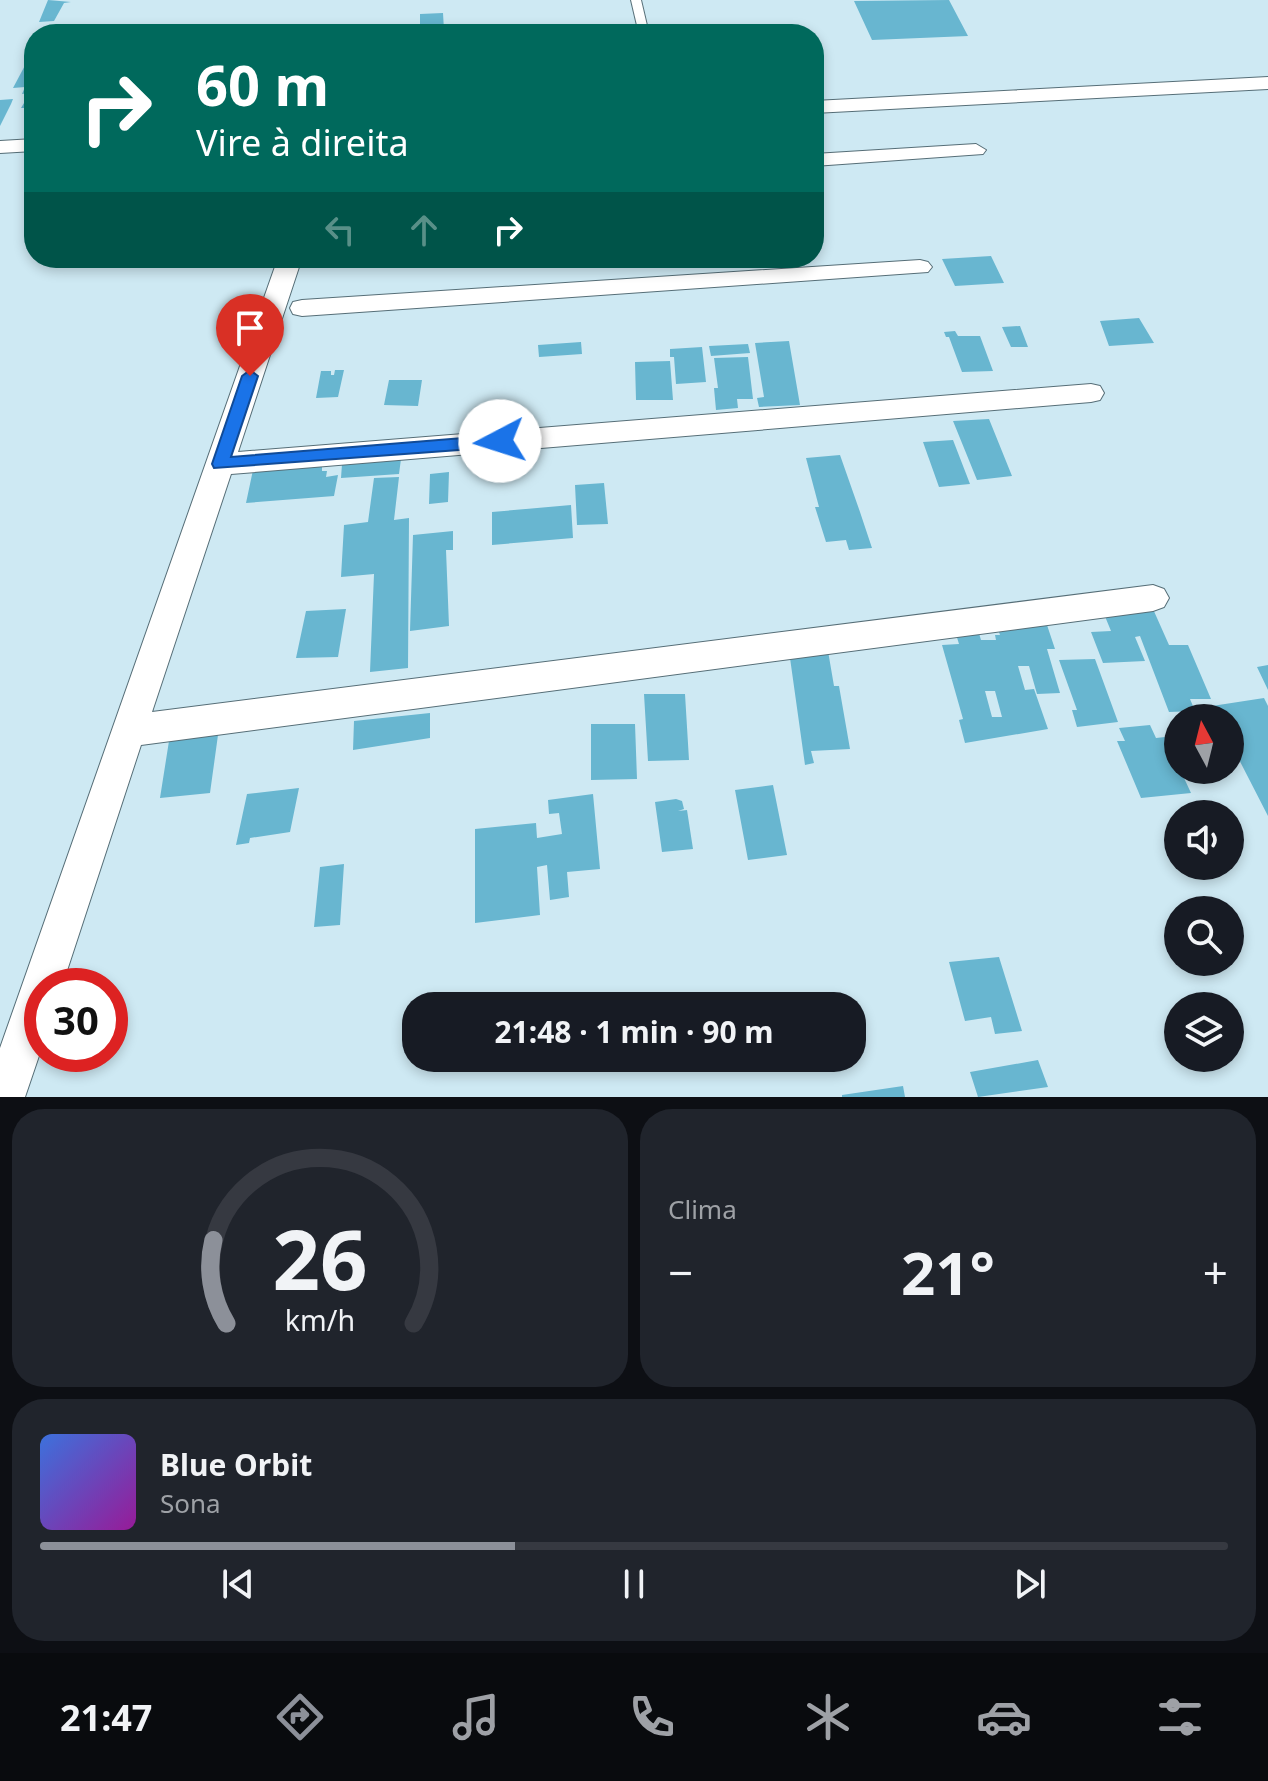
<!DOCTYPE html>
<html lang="pt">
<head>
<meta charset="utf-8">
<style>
  :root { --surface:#171b24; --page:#20242c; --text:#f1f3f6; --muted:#9ea1a6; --line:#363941; --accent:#8c9099 }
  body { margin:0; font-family:"Noto Sans",sans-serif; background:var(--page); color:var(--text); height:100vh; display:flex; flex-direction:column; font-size:30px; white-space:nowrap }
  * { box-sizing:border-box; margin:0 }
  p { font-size:26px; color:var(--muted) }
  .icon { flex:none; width:44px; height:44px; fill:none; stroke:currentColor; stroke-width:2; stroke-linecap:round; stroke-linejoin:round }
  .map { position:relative; height:1097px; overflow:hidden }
  .details { display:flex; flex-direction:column; gap:12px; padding:12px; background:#0d0f14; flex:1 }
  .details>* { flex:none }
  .banner { position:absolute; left:24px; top:24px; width:800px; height:244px; border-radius:32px; box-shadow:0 4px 12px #0003; background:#00695c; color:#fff; overflow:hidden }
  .needle { width:52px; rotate:353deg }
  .fabs { position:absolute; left:1164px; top:704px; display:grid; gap:16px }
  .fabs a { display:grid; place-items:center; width:80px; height:80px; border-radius:50%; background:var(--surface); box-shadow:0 4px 12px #0003; font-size:40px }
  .speed { position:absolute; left:24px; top:968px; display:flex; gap:16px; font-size:40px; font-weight:700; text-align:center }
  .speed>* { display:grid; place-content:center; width:104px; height:104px; border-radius:50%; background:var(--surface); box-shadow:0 4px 12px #0003; line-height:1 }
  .speed .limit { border:12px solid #d22; background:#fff; color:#111 }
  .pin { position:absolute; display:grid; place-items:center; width:68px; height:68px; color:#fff; margin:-82px -34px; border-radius:50% 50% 50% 0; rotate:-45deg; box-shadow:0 0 8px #0007 }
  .pin .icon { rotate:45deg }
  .me { position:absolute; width:88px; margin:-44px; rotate:265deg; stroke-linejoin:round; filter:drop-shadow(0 0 6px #0008) }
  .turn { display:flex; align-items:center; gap:28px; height:168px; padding:0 40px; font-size:36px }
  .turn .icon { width:104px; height:104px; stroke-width:2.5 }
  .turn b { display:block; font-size:56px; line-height:68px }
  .lanes { display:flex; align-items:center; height:76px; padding:0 40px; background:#0003; justify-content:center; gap:40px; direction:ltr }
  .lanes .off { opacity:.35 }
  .big { font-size:60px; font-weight:700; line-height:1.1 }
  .details .card { flex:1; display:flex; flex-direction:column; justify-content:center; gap:12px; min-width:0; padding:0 28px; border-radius:32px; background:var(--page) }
  .details .dial { align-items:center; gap:0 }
  .dial svg { height:208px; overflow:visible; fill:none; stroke:var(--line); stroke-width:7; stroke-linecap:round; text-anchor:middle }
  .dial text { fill:var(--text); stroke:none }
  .song { display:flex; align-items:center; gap:24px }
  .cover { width:96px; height:96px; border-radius:12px; background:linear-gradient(135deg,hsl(220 70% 55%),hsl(300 70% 35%)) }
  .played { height:8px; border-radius:4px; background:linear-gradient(90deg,var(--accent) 40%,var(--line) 40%) }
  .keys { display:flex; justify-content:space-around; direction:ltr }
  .heat { display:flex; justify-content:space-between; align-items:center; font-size:44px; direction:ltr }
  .details .tiles { flex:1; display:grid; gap:12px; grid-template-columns:1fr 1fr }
  .card:last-child { grid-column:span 2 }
  .trip { position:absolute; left:402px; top:992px; width:464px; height:80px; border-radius:32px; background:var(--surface); box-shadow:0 4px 12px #0003; font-weight:700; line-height:80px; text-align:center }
  .tab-bar { display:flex; height:128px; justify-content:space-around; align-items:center; background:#090b0e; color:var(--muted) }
  .tab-bar .icon { width:56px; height:56px }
  .tab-bar .current { color:var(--accent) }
  .tab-bar b { font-size:36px; color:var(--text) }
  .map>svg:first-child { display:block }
  .building { fill:#68b6d0; fill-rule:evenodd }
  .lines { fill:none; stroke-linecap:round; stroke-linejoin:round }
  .service-casing { stroke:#566e77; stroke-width:2 }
  .minor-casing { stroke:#566e77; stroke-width:2 }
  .service { fill:#fff; fill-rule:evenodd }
  .minor { fill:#fff; fill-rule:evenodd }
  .route { fill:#1a73e8; stroke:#114b97; stroke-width:2 }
</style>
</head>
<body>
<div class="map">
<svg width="1268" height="1097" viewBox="0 0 1268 1097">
  <rect width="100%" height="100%" fill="#cee9f3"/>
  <!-- building -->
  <path class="building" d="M48 0 71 2 64 3 54 21 39 22Z
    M949 0 968 36 872 40 854 1Z
    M443 13 444 30 420 32V14Z
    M30 56H34V108H21L30 93 22 94 25 87 13 88Z
    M13 99 11 104 0 126V100Z
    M991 256 1004 283 955 286 942 259Z
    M1139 318 1154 343 1109 346 1100 321Z
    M1020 326 1028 347H1011L1002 327Z
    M955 331 958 336H980L993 371 962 372 949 337H946L944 332Z
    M789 341 800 405 759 407 757 398 764 397 755 343Z
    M581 342 582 354 539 357 538 345Z
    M748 344 750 353 711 356 709 346Z
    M702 347 706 382 676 384 674 357H670V349Z
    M748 357 753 399H737L738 408 716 410 714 388H718L714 358Z
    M670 361 673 400H636L635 362Z
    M335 370H344L338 397 316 398 321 371H331V375H334Z
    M389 380H422L418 406 384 405Z
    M989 419 1012 476 977 480 953 421Z
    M953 440 970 484 939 487 923 442Z
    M840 455 860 512 872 548 849 550 846 540 826 542 815 507H819L806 458Z
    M401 459 399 474 341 478 342 464Z
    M322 465V471H327L326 477 338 475 334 496 246 503 253 470Z
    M449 472 448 502 429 504 430 474Z
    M399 477 394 520 409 518 408 668 370 672 374 574 341 577 344 525 368 522 374 478Z
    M604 483 608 524 577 525 575 485Z
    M571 505 573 538 492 545V512Z
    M453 531V550H446L449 626 410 631 413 535Z
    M346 609 338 657 296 658 306 611Z
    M1153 609 1169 645H1188L1211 699H1190L1195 711 1169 712 1140 636 1135 637 1145 661 1103 663 1091 632 1111 631 1104 614Z
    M1046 622 1055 649H1047L1060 693 1037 694 1029 666H1018L1025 690 1034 689 1048 729 965 743 959 720 963 719 942 645 959 644 955 631 978 630 981 640H996L995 635H1000L997 626ZM985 691H995L1002 717H992Z
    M828 651 834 686H839L850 749 811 751 814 763 805 765 790 658Z
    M1095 659 1118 722 1077 727 1072 710H1077L1059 660Z
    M1268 665V690L1257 667Z
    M644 694H685L689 760 648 761Z
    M1264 698 1268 706V816L1230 742V718H1218L1212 706Z
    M430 713V738L353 750 354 721Z
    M591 724H635L637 779 591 780Z
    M1150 725 1156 738 1165 737 1191 793 1141 798 1117 741H1125L1119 728Z
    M218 735 210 793 160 798 169 741Z
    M773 785 787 855 748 860 735 790Z
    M299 788 290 832 250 838 249 843 236 845 247 794Z
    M593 794 600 869 567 872 569 897 550 900 547 865 537 867 540 915 475 923V829L536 823 537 838 562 834 559 813 549 814 548 800Z
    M676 799 682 801 684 809 678 811 687 810 693 849 662 852 655 802Z
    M344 864 340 925 314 927 320 867Z
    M999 957 1022 1031 995 1034 991 1017 965 1021 949 962Z
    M1038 1060 1048 1087 978 1097 970 1072Z
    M903 1086 905 1097H842V1095Z"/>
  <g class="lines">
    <!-- service casing -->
    <g class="service-casing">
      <path id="service" d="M631 0H641L649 34H639Z"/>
    </g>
    <!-- minor casing -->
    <g class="minor-casing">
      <path id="minor" d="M1268 77V89L814 113V101Z
        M34 139V151L0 153V141Z
        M976 144 986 150 983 154 814 166V154Z
        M278 258H302L238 452 1091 384 1100 386 1104 393 1100 400 1091 402 231 474 152 712 1153 585 1164 589 1169 598 1164 607 1153 611 141 745 62 986H42V1047L25 1097H0V1048Z
        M920 260 928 262 932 267 928 272 302 316 293 314 290 308 293 302 302 300Z"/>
    </g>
    <!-- service -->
    <use href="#service" class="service"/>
    <!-- minor -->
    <use href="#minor" class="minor"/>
  </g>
  <!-- route -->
  <path class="route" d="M250 370 258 376 231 457 500 435 509 441 500 447 214 468 212 464 242 376Z"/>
</svg>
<div class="fabs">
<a><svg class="needle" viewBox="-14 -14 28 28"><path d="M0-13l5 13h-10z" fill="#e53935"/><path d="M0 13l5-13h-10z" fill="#9ea1a6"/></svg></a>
<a><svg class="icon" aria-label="sound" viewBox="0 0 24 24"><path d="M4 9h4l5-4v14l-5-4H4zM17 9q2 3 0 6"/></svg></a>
<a><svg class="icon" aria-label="search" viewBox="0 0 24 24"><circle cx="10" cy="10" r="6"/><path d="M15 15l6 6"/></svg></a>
<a><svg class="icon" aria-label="layers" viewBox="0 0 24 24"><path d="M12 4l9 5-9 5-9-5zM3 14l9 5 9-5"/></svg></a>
</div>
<div class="speed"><div class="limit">30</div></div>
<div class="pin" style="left:250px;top:376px;background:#d93025"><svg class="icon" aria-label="arrive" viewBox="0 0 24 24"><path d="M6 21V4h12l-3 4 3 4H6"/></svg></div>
<svg class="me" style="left:500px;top:441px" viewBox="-20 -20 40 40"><circle r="19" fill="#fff"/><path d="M0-13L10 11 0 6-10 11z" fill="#1a73e8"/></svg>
<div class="trip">21:48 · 1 min · 90 m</div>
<div class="banner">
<div class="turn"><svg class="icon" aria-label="right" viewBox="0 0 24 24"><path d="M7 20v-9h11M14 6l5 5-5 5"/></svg><div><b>60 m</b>Vire à direita</div></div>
<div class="lanes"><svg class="icon off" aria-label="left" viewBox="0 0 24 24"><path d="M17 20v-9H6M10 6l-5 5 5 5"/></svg><svg class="icon off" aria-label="ahead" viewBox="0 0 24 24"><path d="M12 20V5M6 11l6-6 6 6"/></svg><svg class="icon" aria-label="right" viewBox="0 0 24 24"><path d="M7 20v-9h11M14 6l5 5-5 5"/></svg></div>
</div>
</div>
<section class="details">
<div class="tiles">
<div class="card dial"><svg viewBox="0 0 100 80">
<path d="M14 69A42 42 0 1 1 86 69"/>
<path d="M14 69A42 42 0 0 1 9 37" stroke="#8c9099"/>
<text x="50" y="56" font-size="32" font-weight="700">26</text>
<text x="50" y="72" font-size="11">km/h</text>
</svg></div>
<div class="card"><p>Clima</p>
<div class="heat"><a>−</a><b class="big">21°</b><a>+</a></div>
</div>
<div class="card">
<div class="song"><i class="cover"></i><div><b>Blue Orbit</b><p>Sona</p></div></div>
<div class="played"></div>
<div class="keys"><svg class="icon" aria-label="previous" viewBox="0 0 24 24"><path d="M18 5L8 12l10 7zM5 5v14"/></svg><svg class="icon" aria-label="pause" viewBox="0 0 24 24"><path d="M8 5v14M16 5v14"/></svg><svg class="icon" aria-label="next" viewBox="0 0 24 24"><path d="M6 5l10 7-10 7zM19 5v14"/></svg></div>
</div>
</div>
</section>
<nav class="tab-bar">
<b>21:47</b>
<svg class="icon current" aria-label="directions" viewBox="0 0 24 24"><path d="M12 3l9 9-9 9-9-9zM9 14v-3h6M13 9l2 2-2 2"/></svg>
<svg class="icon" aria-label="music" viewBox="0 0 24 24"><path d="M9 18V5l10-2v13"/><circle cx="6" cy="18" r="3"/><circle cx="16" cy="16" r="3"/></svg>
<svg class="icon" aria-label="phone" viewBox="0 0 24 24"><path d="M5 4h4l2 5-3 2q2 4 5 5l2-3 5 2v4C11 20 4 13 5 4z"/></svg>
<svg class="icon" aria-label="climate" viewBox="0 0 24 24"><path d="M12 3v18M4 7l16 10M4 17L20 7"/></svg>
<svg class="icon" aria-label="car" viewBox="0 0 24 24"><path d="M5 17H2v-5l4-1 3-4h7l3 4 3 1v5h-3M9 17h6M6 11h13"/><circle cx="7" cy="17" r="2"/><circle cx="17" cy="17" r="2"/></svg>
<svg class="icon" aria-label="filters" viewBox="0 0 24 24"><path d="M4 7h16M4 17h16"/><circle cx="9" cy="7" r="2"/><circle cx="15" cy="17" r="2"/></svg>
</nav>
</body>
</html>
